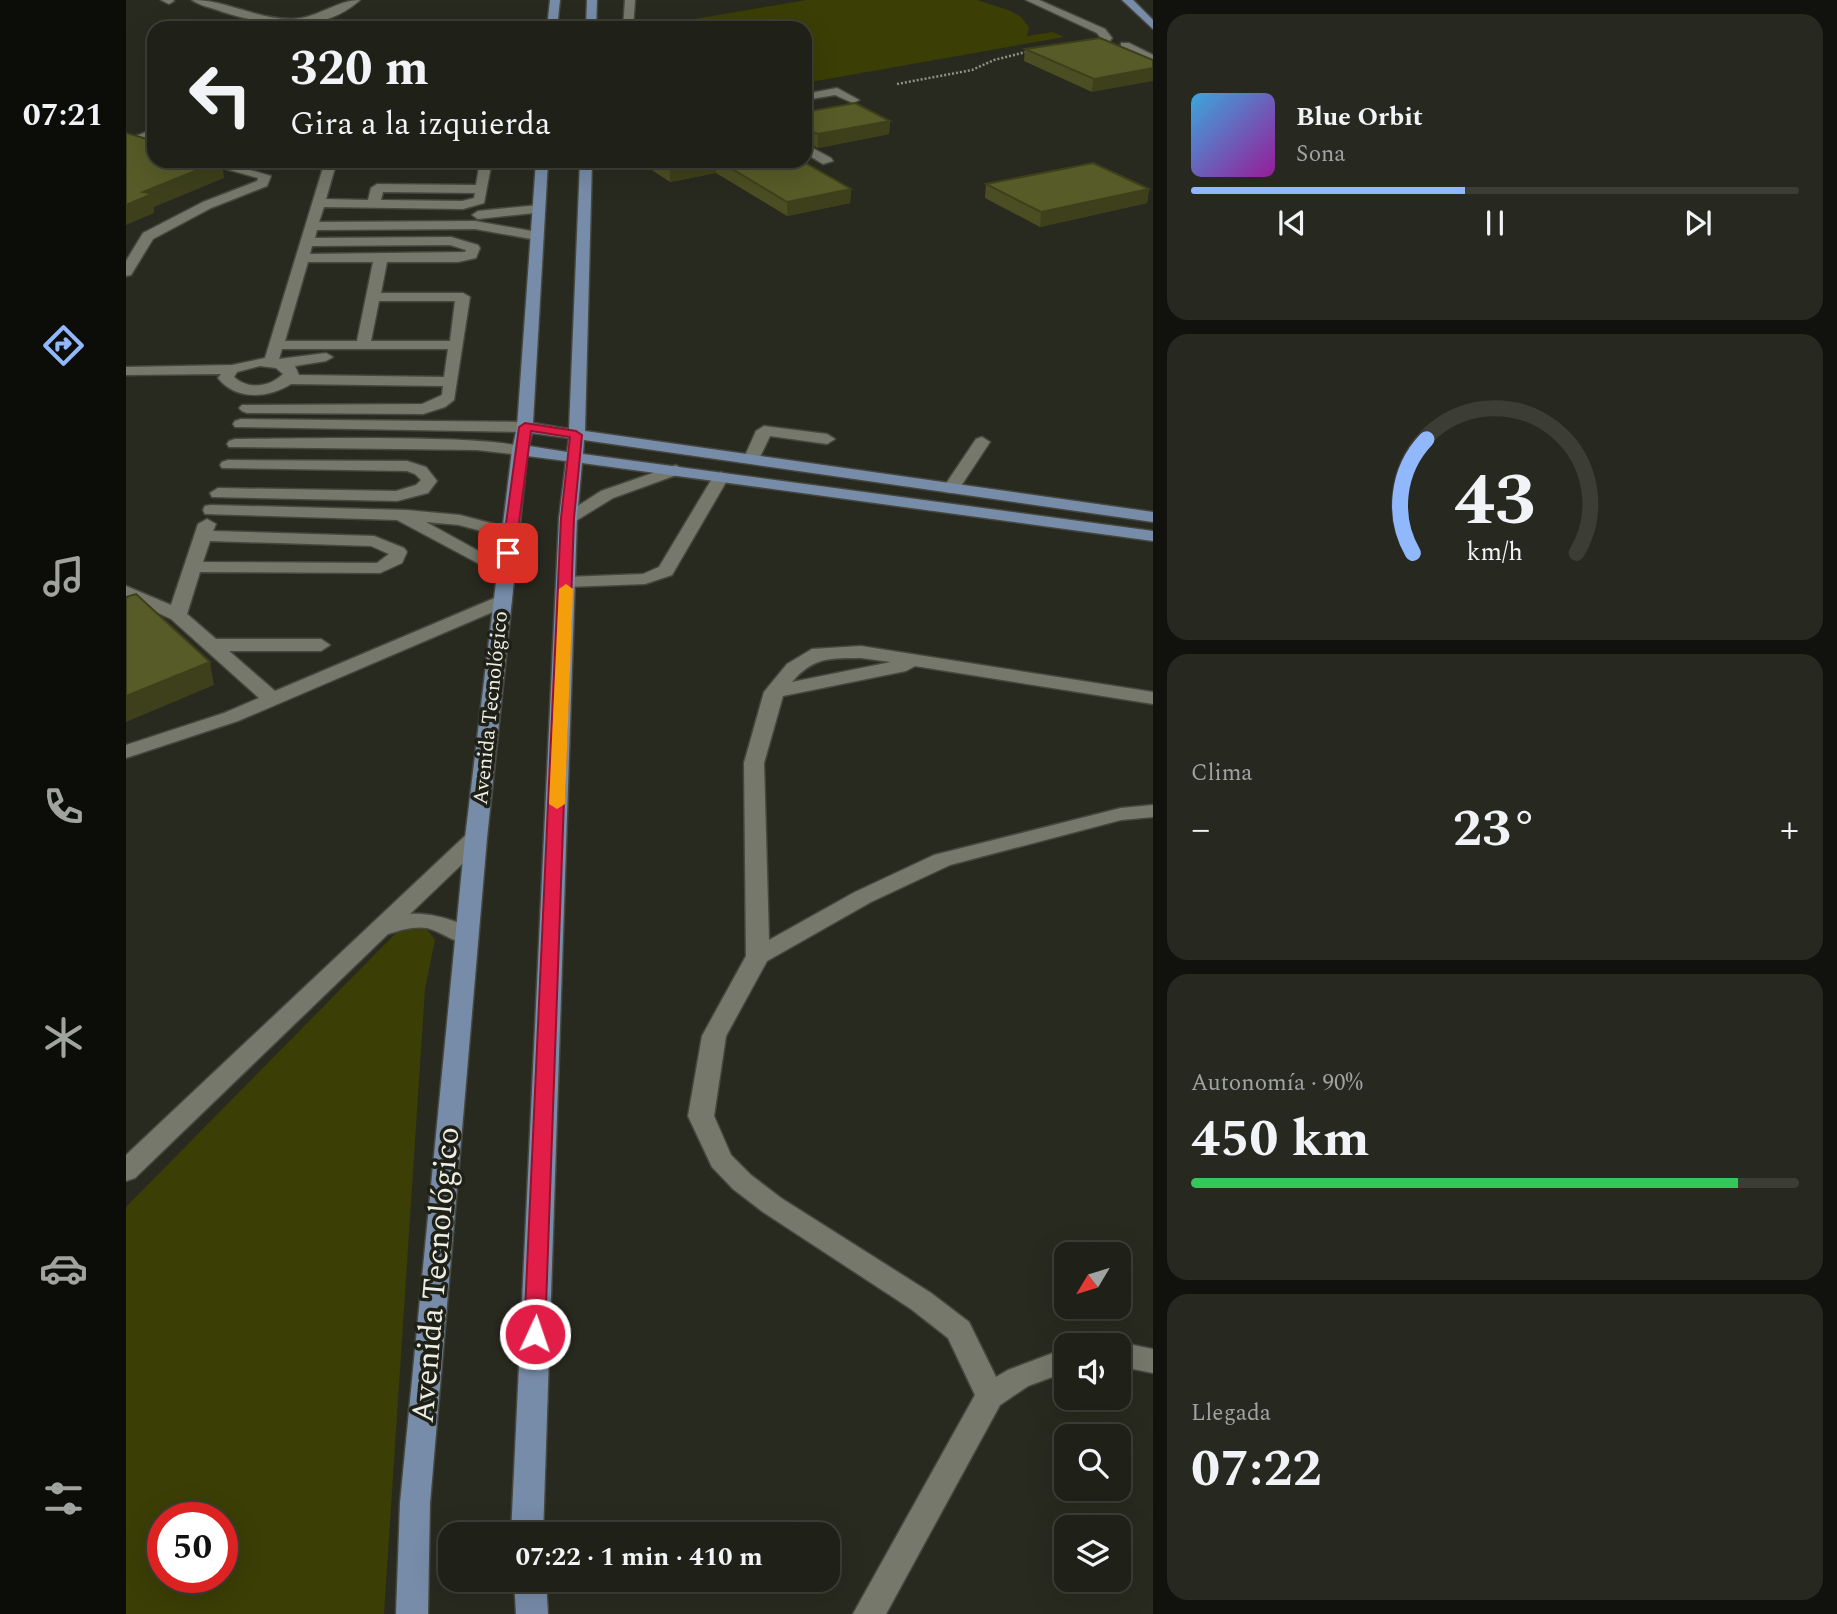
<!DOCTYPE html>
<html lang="es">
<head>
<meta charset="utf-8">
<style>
  :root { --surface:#1f2017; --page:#272820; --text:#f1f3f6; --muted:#a1a3a1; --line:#3c3e36; --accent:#91b8fd }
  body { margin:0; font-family:Spectral,serif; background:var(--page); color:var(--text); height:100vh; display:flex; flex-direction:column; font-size:26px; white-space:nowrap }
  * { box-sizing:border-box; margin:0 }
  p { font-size:23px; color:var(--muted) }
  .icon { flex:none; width:38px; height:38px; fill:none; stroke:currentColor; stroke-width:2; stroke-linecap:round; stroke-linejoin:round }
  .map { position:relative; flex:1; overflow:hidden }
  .details { display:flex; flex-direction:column; gap:14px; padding:14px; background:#11120d; width:684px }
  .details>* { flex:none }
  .guide { position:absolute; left:21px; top:21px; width:665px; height:147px; border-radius:21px; box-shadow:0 7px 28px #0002,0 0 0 2px var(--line); background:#1f2017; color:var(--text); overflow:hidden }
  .needle { width:46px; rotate:232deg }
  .fabs { position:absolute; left:928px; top:1242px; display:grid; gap:14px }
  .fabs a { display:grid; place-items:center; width:77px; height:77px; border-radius:14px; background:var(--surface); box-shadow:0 7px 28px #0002,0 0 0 2px var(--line); font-size:35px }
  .speed { position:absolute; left:21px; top:1502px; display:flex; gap:14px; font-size:35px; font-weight:700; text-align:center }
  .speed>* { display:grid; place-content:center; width:91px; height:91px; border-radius:50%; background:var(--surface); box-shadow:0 7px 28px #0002,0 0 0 2px var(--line); line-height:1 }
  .speed .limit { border:10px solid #d22; background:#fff; color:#111 }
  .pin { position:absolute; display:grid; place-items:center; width:60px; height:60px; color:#fff; margin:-30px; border-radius:14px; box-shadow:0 4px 10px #0006 }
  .me { position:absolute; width:77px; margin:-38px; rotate:3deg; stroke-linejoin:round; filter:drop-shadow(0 0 5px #0008) }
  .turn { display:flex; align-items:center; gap:24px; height:147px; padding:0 28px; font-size:32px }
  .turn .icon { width:91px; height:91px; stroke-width:2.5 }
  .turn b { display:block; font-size:49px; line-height:60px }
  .big { font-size:52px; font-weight:700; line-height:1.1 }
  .details .card { flex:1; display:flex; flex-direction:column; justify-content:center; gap:10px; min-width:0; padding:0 24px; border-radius:21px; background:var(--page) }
  .details .dial { align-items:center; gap:0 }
  .dial svg { height:182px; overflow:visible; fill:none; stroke:var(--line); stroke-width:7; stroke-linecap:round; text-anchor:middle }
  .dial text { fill:var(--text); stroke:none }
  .song { display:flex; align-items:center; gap:21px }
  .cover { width:84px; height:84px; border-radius:10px; background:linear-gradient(135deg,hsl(200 70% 55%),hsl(300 70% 35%)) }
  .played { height:7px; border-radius:4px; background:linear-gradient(90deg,var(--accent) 45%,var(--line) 45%) }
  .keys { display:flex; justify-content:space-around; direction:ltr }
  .heat { display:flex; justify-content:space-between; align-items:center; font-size:38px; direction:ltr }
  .charge { height:10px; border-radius:5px; background:linear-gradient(90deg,#34c759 90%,var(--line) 0) }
  .trip { position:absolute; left:312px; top:1522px; width:402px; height:70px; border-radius:21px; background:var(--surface); box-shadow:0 7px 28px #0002,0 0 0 2px var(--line); font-weight:700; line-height:70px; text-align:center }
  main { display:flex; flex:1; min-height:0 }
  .tab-bar { display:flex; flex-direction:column; width:126px; justify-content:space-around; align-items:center; background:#0c0d09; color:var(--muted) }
  .tab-bar .icon { width:49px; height:49px }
  .tab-bar .selected { color:var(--accent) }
  .tab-bar b { font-size:32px; color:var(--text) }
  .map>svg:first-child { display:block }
  .green { fill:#3b3e05; fill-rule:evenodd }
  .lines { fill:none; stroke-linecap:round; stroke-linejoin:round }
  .minor-casing { stroke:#46473e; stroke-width:3 }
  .major-casing { stroke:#46473e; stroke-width:3 }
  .path { stroke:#8f9087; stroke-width:2.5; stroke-dasharray:2 2; stroke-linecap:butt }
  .minor { fill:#76786b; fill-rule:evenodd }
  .major { fill:#778ca9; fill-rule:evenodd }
  .wall { fill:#4b4e22 }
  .shaded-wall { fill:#3d401b }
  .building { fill:#575b27; stroke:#3d401b; stroke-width:2 }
  .route { fill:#e11d48; stroke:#92132f; stroke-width:2 }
  .slow { fill:#f59e0b }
  .labels { text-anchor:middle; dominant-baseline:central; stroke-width:7; stroke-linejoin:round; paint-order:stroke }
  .far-street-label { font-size:21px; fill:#edeee7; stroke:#1f2016 }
  .near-street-label { font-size:32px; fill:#edeee7; stroke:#1f2016 }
</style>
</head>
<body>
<main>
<nav class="tab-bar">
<b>07:21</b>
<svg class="icon selected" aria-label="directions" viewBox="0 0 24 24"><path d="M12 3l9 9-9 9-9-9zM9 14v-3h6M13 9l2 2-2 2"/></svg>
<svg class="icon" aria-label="music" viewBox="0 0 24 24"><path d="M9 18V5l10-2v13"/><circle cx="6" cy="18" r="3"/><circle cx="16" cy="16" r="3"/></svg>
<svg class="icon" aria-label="phone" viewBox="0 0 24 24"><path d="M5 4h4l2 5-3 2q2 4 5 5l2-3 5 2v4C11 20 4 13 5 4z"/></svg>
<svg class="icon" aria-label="climate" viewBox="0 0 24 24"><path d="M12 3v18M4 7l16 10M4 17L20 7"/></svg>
<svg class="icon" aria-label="car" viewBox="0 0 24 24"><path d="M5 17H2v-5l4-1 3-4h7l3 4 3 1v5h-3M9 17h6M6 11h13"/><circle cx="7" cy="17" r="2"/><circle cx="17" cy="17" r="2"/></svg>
<svg class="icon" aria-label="filters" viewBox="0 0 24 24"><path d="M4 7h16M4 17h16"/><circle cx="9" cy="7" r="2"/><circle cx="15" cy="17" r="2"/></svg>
</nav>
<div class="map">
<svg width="1027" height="1614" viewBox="0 0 1027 1614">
  <rect width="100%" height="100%" fill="#292a1f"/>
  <!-- green -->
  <path class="green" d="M681 0H851L885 11 895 17 903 27 901 36 927 32 938 37 679 83V28H537L568 19Z
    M285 926 300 928 309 940 299 989 258 1614H0V1207L269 934ZM37 1517H96V1577H37Z"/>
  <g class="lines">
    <!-- minor casing -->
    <g class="minor-casing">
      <path id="minor" d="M35 0H47L48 1 43 4Z
        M66 0C101 0 132 20 167 19 192 18 211 0 234 0 195 35 142 26 97 12 87 8 74 6 66 0Z
        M499 0H509L507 28H497Z
        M900 0H913L979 29 986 38 980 46 949 50V46L973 41 975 38 971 33Z
        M995 43H1003L1027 55V62L995 47Z
        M711 88 733 100 727 103 709 95 679 100V94Z
        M28 129V137L0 148V140Z
        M679 144 705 158 707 161 697 164 679 153Z
        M72 161H93L145 176 141 186 85 208 27 239 5 275 0 276V261L17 233 77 202 131 181 132 178Z
        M199 161H211L200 199 242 200 245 188 251 184 350 185 354 161H366L358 203 337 209 198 207 193 222 349 221 411 232 418 236 411 240 349 229 191 230 189 238 325 237 352 245 354 248 350 258 332 262H261L255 293H337L344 297 328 400 319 407 297 414 121 413 116 411 113 408 116 405 296 404 316 395 317 386 165 384C143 398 110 401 92 378L95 374 0 375V367L106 365 139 358ZM257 192 349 193 348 198 336 201 255 200ZM324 245 340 250 339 252 184 254 186 246ZM182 262H247L231 341H159ZM253 301H329L324 341H245ZM156 349H322L318 377 173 375 169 366 200 361 207 357 200 353 153 359ZM134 366 150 368 157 374C144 387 122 390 108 377L111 372Z
        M413 205 419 209 418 212 352 219 346 215 352 211Z
        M115 419 399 422 407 427 399 432 109 427 107 424 109 421Z
        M638 426 701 434 709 439 701 444 644 436 632 461H620L618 458 630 431Z
        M856 437 864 442 831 492 825 493 819 492 817 488 850 439Z
        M109 439C148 439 386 433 402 450L394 455 351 450 103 447 101 444 103 441Z
        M102 460 281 461 300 467 311 481 302 493 271 501 86 497 84 493 92 488 270 491 290 485 295 480 289 474 281 471 96 468 94 465 96 462Z
        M550 465 558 470 556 473 487 498 448 522 442 523 433 518 475 491Z
        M595 472 603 477 546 575 519 584 440 587 431 582 440 577 517 574 533 567 587 477Z
        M85 505 280 510 334 515 391 530 394 534 385 539 333 525 300 522 389 571 386 575H374L271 520 79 514 77 510 79 506Z
        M81 519 90 524 87 531 248 536 278 548 281 552 276 563 254 573 74 572 61 614 90 639H195L204 645 195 651H103L149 691 371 597H383L386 601 383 605 112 721 0 758V745L98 713 133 698 45 619 0 598V586L45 605 72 524ZM84 541 245 546 263 554 251 563 77 562Z
        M735 646 1027 692V704L789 666 780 671 657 696 638 763 643 940 729 892 808 855 995 808 1027 805V817L995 820 824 865 745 902 641 961 600 1036 588 1116 605 1155 625 1175 655 1198 805 1293 843 1322 870 1377 882 1370 940 1348V1372L902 1386 874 1405 760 1614H727L849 1395 822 1338 785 1309 637 1212 607 1189 586 1167 562 1116 576 1036 620 956 618 763 638 692 661 664 686 649ZM735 658 765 662 666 682C687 657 704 658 735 658Z
        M350 831 358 833 361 838 358 843 284 914C302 912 342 921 352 937L349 942C331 947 318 932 301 928 288 926 275 930 262 934L9 1178 0 1181V1155L342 833Z
        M992 1342 1027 1349V1373L992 1366V1346H982Z"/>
    </g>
    <!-- major casing -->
    <g class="major-casing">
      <path id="major" d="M424 0H434L431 28H421Z
        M461 0H471L470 28H460Z
        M996 0H1007L1027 20V29Z
        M410 161H422L407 423 443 429 454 161H466L459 431 1027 512V522L458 440 457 454 1027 531V541L456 463 451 518 417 1535H385L433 518 440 461 401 456 361 838 304 1503 302 1614H270L274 1503 339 838 386 450 391 427ZM406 433 443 438 441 452 403 446Z
        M388 1580H420L422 1614H390Z"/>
    </g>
    <!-- path -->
    <path class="path" d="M771 84 846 70 868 60 904 51"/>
    <!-- minor -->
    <use href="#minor" class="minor"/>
    <!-- major -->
    <use href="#major" class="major"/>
  </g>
  <!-- wall -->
  <path class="wall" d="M974 38 966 92 898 61 899 49Z
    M679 112 764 121 763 134 692 148 679 142Z
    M512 161H676L725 189 724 203 661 216 590 173 544 182Z
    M860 184 1023 189 1021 203 914 227 859 198Z"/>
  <!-- shaded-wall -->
  <path class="shaded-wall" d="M1027 68V81L966 92 968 79Z
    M764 121 763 134 692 148V134Z
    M94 161H96L98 178 28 207V213L0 225V205L17 192Z
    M580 161H590V173L544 182V168Z
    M725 189 724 203 661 216V202Z
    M1023 189 1021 203 914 227 915 212Z
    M84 662 88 685 0 722V696Z"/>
  <!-- building -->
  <path class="building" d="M974 38 1027 60V68L968 79 899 49Z
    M729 103 764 121 692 134 679 129V112Z
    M0 133 28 141V161H94L17 192 26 194 0 205Z
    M533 161H580L544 168Z
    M593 161H676L725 189 661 202Z
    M967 163 1023 189 915 212 860 184Z
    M10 594 84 662 0 696V597Z"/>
  <!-- route -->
  <path class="route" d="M399 423 450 431 456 435 448 518 419 1334 416 1340 409 1342 401 1340 398 1334 435 518 444 437 405 431 389 553 387 555H378L376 553 393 427Z"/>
  <!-- slow -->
  <path class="slow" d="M440 584 447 589 439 804 431 809 423 804 433 589Z"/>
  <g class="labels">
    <!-- far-street labels -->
    <g class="far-street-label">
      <text transform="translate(365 708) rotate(-84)">Avenida Tecnológico</text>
    </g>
    <!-- near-street labels -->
    <g class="near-street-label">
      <text transform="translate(310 1275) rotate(-85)">Avenida Tecnológico</text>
    </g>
  </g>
</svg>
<div class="fabs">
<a><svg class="needle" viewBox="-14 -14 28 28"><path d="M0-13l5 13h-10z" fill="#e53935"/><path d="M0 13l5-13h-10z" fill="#a1a3a1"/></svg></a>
<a><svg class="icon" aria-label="sound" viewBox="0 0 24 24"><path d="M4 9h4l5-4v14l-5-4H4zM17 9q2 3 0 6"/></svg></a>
<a><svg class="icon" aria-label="search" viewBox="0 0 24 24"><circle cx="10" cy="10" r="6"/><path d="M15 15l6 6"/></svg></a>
<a><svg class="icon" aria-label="layers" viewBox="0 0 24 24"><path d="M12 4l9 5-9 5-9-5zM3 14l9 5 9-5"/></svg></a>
</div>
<div class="speed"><div class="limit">50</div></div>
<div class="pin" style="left:382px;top:553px;background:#d93025"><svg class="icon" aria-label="arrive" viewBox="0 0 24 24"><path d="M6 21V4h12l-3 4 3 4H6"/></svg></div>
<svg class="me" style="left:409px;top:1334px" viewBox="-20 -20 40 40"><circle r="17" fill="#e11d48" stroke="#fff" stroke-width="3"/><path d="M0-11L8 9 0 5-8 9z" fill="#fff"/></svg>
<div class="trip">07:22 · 1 min · 410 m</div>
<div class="guide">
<div class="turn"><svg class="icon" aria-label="left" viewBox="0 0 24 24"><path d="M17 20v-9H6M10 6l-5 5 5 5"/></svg><div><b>320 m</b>Gira a la izquierda</div></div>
</div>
</div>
<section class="details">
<div class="card">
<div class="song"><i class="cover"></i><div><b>Blue Orbit</b><p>Sona</p></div></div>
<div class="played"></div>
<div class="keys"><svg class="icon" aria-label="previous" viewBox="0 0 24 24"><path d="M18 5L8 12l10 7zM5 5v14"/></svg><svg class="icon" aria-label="pause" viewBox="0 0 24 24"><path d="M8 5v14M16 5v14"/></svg><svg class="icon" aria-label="next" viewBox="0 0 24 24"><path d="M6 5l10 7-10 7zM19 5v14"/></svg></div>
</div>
<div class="card dial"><svg viewBox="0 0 100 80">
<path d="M14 69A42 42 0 1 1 86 69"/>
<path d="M14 69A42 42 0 0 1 20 19" stroke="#91b8fd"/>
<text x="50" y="56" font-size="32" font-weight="700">43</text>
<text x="50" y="72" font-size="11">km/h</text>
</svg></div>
<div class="card"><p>Clima</p>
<div class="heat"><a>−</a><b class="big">23°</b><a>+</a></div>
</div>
<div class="card"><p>Autonomía · 90%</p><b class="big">450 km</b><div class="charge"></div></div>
<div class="card"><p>Llegada</p><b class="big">07:22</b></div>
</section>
</main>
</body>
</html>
